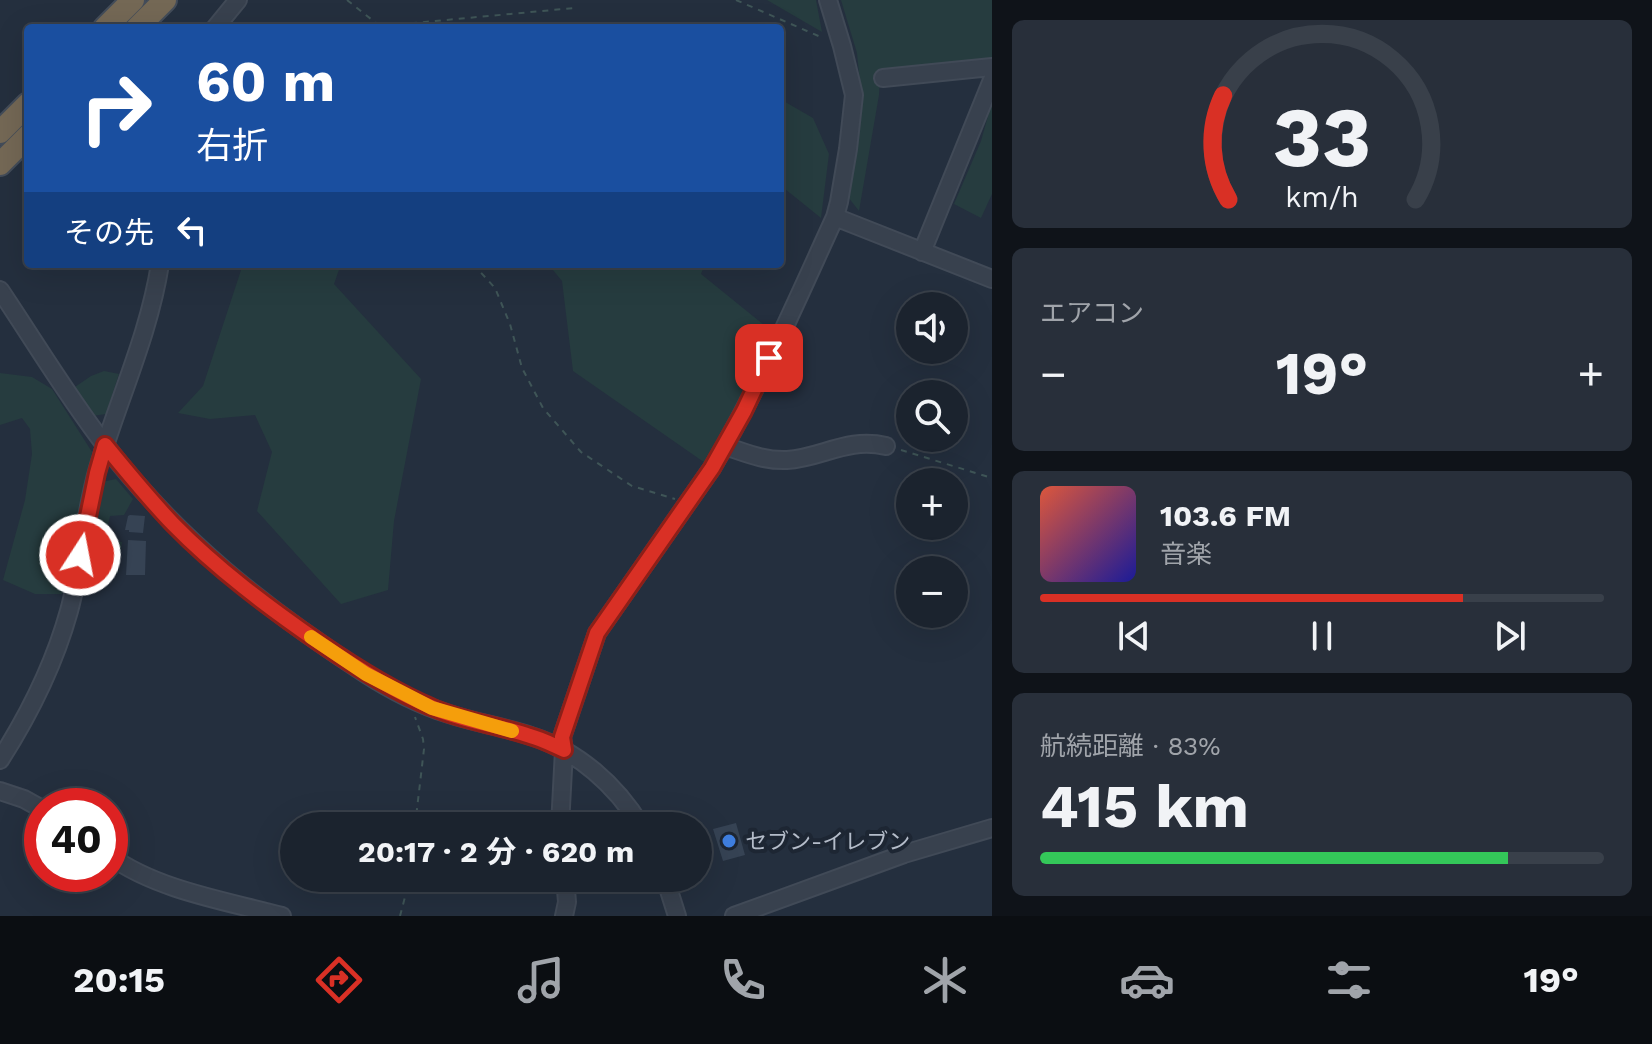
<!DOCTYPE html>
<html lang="ja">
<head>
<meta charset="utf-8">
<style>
  :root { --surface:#1b232e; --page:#282f3a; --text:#f1f3f6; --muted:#a0a4aa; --line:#39404a; --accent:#d93025 }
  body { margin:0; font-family:"Work Sans","Noto Sans JP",sans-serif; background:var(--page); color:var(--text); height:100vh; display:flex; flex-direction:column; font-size:30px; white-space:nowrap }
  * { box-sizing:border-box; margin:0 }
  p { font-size:26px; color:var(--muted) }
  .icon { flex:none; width:44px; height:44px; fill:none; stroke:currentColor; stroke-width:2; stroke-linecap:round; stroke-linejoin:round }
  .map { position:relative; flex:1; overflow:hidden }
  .panel { display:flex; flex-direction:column; gap:20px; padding:20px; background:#0f1319; width:660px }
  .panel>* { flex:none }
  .banner { position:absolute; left:24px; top:24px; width:760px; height:244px; border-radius:8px; box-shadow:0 8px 32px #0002,0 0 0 2px var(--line); background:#1a4fa0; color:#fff; overflow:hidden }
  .controls { position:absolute; left:896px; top:292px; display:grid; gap:16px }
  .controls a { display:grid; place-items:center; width:72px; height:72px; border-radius:50%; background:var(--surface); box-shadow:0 8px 32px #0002,0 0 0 2px var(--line); font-size:40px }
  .speed { position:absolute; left:24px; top:788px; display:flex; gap:16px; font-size:40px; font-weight:700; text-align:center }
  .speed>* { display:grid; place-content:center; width:104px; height:104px; border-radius:50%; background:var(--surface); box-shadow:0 8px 32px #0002,0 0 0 2px var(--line); line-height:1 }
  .speed .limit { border:12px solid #d22; background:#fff; color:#111 }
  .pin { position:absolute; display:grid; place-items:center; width:68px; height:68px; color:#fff; margin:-34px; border-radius:16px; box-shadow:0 4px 12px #0006 }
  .me { position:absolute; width:88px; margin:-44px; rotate:11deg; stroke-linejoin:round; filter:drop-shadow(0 0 6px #0008) }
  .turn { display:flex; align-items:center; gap:28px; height:168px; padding:0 40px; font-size:36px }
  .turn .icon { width:104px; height:104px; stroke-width:2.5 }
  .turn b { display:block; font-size:56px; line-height:68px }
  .then { display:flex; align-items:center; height:76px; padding:0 40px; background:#0003; gap:16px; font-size:30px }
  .big { font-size:60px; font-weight:700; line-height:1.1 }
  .panel .tile { flex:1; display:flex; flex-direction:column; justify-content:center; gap:12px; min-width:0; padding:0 28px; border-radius:12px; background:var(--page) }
  .panel .dial { align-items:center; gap:0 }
  .dial svg { height:208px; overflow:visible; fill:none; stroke:var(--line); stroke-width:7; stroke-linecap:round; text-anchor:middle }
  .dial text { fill:var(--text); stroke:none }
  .song { display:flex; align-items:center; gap:24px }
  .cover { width:96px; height:96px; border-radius:12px; background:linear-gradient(135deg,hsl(10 70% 55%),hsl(240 70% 35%)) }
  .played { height:8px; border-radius:4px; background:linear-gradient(90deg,var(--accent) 75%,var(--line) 75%) }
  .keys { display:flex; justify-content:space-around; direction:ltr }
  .heat { display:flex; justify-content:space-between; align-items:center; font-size:44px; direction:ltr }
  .charge { height:12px; border-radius:6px; background:linear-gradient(90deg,#34c759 83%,var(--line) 0) }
  .trip { position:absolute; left:280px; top:812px; width:432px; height:80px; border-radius:40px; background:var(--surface); box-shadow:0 8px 32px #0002,0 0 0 2px var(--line); font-weight:700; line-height:80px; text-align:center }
  .menu { display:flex; height:128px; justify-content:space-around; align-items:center; background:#0b0e12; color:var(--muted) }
  .menu .icon { width:56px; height:56px }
  .menu .current { color:var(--accent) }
  .menu b { font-size:36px; color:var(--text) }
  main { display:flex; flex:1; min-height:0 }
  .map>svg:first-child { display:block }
  .green { fill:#263c3f }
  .building { fill:#364354 }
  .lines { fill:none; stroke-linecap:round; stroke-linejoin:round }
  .minor-casing { stroke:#414a57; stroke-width:20 }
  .highway-casing { stroke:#434c59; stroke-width:26 }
  .path { stroke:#3f5557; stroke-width:2; stroke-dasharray:6 6; stroke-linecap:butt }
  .minor { stroke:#38414e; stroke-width:16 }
  .highway { stroke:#746855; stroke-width:22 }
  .route-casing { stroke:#8d1f18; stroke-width:20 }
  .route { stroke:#d93025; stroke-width:14 }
  .slow { stroke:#f59e0b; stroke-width:14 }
  .shop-dot { fill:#3f7fe0; stroke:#1d2633; stroke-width:3 }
  .labels { text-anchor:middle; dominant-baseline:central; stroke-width:8; stroke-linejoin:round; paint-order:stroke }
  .poi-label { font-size:22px; fill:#b4bcc9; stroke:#1d2633; text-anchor:start }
</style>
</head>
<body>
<main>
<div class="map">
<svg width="992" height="916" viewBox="0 0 992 916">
  <rect width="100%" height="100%" fill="#242f3e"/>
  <!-- green -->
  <path class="green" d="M767 0H816L822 32Z
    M841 0H992V63L880 74 879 95 859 211 848 197 861 93 857 53Z
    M780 99 813 118 829 154 821 218 785 189 780 179Z
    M992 102V194L981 218 954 204 981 141Z
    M243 264H341L334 284 421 379 394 521 388 590 341 604 257 511 272 452 255 415 210 419 178 413 203 386Z
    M548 264H705L701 274 774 333 708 465 573 371 562 281Z
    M104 371 119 374 106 414 92 416 75 387 91 376Z
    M0 373 32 377 52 389 92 452 62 594H35L3 580 25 500 32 454 30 429 22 418 0 425Z
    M116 479 133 499 124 515 110 516 105 539 122 542 117 574 90 571 102 482Z"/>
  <!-- building -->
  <path class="building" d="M130 515 145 516 143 533 129 532V530H125L128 516Z
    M128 540 146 541 145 575H126Z
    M736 823 745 855 723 861 713 829Z"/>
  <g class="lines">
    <!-- minor casing -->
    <g class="minor-casing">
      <path id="minor" d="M215 28 238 0
        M883 78 992 67
        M835 217 992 279
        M922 252 992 80
        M0 290C35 342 67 396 105 445 176 538 266 609 363 672 389 689 420 705 449 714 476 723 505 727 531 736 578 751 616 785 641 826
        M725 446C746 453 764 461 787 460 822 458 847 437 886 446
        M0 760C30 713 54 665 69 611 82 564 84 515 98 468 118 400 149 335 160 264
        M0 791 24 799 42 809
        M560 826 564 750 562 737 597 633 712 468C759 388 796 302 835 217L839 202 848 149 854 95 842 46 828 0
        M110 856C157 890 226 901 282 916
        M665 878 677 916
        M564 916 567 902 565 878
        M734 916 904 854 992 828"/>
    </g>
    <!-- highway casing -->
    <g class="highway-casing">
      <path id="highway" d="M105 28 133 0
        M137 28 165 0
        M0 132 28 104
        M0 164 28 136"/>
    </g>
    <!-- path -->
    <path class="path" d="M347 0 376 23 403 24 574 8
      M736 0 823 38
      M473 264 495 288 510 324 522 368 543 408 581 452 632 486 675 499
      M901 450 992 478
      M415 826 424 749 423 739 415 717
      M400 916 410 878"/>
    <!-- minor -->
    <use href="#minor" class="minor"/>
    <!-- highway -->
    <use href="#highway" class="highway"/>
  </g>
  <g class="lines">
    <!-- route casing -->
    <g class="route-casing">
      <path id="route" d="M80 555 97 473 105 445C127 472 149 499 173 524 217 569 268 607 320 643 355 667 391 690 431 707 462 721 498 725 530 736 542 739 553 745 564 750L562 737 597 633 712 468 744 411 769 358"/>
    </g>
    <!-- route -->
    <use href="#route" class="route"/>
    <!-- slow -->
    <path class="slow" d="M311 637 366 674 432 708 512 731"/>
  </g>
  <!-- markers -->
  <circle class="shop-dot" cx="729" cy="841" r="8"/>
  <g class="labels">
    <!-- poi labels -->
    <g class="poi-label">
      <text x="745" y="841">セブン-イレブン</text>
    </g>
  </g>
</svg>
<div class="controls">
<a><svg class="icon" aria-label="sound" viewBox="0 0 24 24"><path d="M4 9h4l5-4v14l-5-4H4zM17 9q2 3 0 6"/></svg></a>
<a><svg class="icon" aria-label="search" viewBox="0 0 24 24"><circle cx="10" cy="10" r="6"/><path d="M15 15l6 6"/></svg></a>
<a>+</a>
<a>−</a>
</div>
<div class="speed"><div class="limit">40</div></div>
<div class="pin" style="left:769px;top:358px;background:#d93025"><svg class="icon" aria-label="arrive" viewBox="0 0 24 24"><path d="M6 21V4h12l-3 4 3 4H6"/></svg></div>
<svg class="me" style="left:80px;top:555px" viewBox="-20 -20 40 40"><circle r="17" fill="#d93025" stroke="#fff" stroke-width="3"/><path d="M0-11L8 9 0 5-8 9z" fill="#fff"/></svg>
<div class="trip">20:17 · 2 分 · 620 m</div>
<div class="banner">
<div class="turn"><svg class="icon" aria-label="right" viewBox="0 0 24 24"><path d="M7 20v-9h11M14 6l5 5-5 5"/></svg><div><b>60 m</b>右折</div></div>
<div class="then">その先<svg class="icon" aria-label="left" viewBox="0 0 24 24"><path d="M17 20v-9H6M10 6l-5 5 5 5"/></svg></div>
</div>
</div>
<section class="panel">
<div class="tile dial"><svg viewBox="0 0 100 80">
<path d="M14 69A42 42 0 1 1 86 69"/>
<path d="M14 69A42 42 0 0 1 12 29" stroke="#d93025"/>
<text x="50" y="56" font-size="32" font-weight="700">33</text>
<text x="50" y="72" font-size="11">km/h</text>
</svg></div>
<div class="tile"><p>エアコン</p>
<div class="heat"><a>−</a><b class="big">19°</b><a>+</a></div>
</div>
<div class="tile">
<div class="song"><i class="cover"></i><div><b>103.6 FM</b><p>音楽</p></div></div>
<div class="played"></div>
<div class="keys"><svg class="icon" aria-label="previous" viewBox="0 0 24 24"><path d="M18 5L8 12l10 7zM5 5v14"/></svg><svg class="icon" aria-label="pause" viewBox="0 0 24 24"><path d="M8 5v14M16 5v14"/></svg><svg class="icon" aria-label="next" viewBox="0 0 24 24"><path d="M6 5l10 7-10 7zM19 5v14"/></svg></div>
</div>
<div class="tile"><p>航続距離 · 83%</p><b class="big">415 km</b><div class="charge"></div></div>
</section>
</main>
<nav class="menu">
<b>20:15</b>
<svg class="icon current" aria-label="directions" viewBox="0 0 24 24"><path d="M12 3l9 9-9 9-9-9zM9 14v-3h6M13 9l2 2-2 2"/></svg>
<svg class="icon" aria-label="music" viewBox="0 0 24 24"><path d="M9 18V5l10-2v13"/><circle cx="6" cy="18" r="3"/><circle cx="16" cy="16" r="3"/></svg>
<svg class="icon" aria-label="phone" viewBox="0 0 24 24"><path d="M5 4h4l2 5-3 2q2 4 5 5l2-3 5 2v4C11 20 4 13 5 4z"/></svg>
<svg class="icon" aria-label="climate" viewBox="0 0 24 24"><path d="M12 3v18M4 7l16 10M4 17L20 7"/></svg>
<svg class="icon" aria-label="car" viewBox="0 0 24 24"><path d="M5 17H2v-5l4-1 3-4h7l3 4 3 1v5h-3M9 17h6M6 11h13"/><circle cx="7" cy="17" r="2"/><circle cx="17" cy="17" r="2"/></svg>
<svg class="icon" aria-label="filters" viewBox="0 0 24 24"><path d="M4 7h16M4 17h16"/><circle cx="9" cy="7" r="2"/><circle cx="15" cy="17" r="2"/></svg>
<b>19°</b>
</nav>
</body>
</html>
